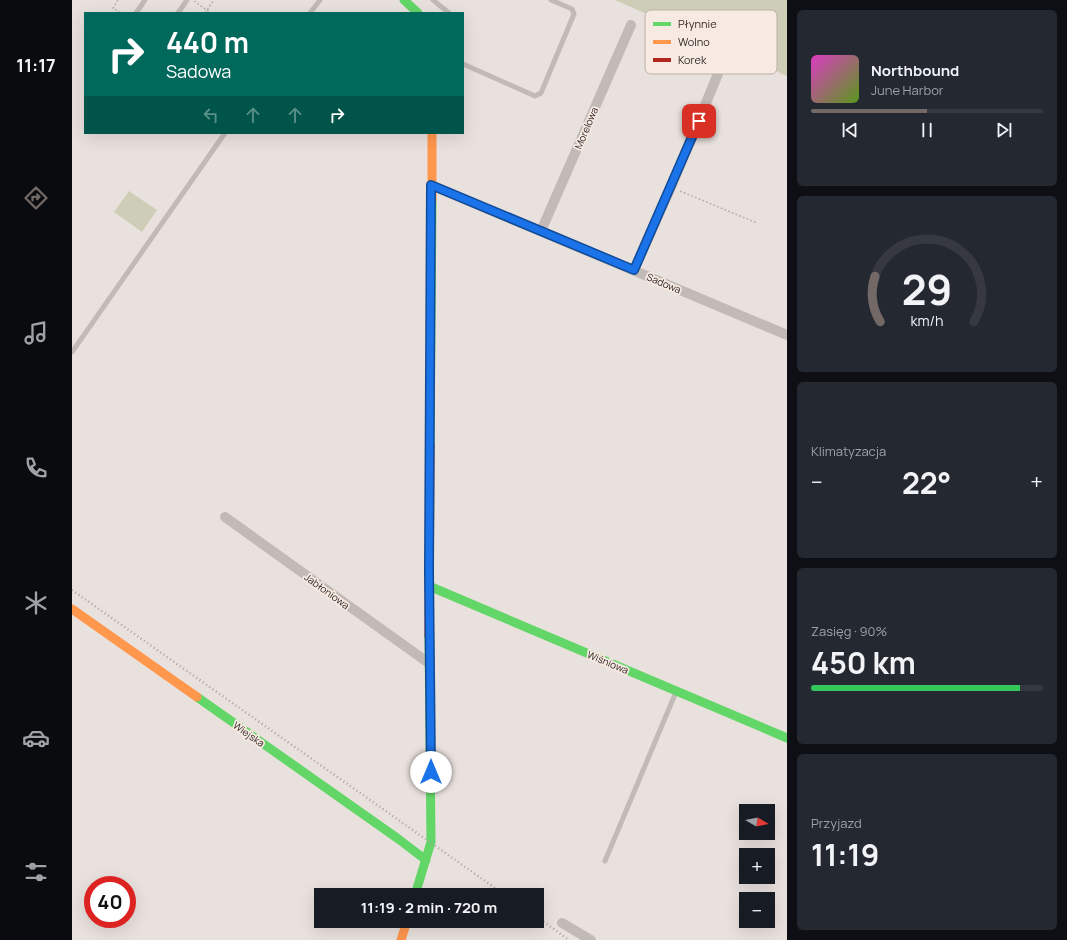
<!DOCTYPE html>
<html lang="pl">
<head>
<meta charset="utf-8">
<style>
  :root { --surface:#171b24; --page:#242831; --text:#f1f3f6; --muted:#9ea1a6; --line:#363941; --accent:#726865 }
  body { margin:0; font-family:Manrope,sans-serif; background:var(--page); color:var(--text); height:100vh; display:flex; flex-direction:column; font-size:15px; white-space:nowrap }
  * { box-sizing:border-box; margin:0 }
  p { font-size:13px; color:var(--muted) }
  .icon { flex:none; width:22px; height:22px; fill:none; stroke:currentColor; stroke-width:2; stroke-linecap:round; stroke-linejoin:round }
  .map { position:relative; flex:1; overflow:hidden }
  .panel { display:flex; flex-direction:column; gap:10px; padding:10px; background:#0d0f14; width:280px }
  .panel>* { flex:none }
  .top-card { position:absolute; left:12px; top:12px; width:380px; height:122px; border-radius:0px; box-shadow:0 4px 16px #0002; background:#00695c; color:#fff; overflow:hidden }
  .needle { width:26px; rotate:99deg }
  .buttons { position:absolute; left:667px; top:804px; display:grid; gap:8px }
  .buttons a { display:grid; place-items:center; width:36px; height:36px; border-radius:0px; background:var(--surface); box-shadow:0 4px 16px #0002; font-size:20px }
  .speed { position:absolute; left:12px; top:876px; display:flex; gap:8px; font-size:20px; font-weight:700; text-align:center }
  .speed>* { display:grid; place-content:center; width:52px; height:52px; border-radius:50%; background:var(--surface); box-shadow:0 4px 16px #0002; line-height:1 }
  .speed .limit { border:6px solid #d22; background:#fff; color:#111 }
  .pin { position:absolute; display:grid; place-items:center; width:34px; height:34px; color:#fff; margin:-17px; border-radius:8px; box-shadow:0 2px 6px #0006 }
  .me { position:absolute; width:44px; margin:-22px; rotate:0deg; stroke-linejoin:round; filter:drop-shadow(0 0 3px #0008) }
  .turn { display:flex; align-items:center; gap:14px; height:84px; padding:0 16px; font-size:18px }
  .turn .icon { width:52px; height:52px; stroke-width:2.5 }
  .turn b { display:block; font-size:28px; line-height:34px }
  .lanes { display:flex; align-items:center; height:38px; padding:0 16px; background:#0003; justify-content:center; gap:20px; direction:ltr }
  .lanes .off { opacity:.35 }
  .big { font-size:30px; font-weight:700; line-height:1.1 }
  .panel .tile { flex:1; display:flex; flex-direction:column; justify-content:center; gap:6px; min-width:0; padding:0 14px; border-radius:6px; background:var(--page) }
  .panel .dial { align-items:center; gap:0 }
  .dial svg { height:104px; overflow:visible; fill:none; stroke:var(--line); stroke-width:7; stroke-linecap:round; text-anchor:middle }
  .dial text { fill:var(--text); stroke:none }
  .song { display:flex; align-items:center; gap:12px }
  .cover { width:48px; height:48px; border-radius:6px; background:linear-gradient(135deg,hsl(310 70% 55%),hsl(90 70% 35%)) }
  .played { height:4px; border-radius:2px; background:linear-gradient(90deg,var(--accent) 50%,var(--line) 50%) }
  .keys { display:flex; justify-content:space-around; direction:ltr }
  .heat { display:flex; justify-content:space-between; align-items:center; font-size:22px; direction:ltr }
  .charge { height:6px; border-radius:3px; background:linear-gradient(90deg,#34c759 90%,var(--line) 0) }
  .trip { position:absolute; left:242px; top:888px; width:230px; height:40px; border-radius:0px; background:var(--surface); box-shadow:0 4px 16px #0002; font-weight:700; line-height:40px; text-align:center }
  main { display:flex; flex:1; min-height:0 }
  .tab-bar { display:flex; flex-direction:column; width:72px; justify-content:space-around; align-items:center; background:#090b0e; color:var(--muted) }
  .tab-bar .icon { width:28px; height:28px }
  .tab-bar .current { color:var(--accent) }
  .tab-bar b { font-size:18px; color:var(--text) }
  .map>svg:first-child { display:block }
  .green { fill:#cecdb7 }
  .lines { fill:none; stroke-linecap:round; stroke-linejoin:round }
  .path { stroke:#bbb2ae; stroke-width:1.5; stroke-dasharray:2 2; stroke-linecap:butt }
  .lane { stroke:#c2bab6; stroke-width:5 }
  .street { stroke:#c2bab6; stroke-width:10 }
  .fast { stroke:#63d668; stroke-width:9 }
  .slow { stroke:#ff974d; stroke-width:9 }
  .jam { stroke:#b3261e; stroke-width:9 }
  .rail { stroke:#aaa3a0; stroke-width:2.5; stroke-dasharray:1 3; stroke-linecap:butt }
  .route-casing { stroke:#114b97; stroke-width:10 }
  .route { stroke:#1a73e8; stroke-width:7 }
  .labels { text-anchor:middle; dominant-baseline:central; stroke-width:3.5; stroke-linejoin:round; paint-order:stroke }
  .street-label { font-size:10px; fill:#322725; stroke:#f7eae2 }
  .key { fill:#f7eae2; stroke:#bcb0a9; stroke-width:1 }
  .key-label { font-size:11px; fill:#322725 }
</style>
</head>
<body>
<main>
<nav class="tab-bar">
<b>11:17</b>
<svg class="icon current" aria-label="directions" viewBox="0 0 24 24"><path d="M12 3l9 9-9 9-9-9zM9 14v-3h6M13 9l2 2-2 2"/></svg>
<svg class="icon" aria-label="music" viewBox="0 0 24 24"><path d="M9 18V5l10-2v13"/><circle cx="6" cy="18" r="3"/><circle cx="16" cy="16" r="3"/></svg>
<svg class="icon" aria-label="phone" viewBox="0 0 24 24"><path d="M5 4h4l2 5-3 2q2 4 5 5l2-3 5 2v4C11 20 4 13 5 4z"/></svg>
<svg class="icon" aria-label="climate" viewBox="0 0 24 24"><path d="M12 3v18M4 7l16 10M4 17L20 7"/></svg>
<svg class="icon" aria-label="car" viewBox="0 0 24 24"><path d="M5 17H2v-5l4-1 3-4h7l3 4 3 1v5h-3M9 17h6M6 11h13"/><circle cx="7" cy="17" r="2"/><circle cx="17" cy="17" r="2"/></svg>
<svg class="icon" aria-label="filters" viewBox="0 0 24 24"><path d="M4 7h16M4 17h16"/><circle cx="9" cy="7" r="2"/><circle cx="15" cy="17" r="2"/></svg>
</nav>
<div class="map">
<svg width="715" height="940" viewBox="0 0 715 940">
  <rect width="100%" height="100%" fill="#e9e1dd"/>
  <!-- green -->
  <path class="green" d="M543 0H715V76Z
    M57 191 85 210 70 232 42 212Z"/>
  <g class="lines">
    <!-- path -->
    <path class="path" d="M46 0 41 8 49 13
      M122 1 139 13
      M133 13 142 0
      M608 191 685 223"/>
    <!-- lane -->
    <path class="lane" d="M361 0 377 13
      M64 13 73 0
      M106 13 115 0
      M238 13 248 0
      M391 64 463 96 469 93 502 14 500 9 479 0
      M0 352 153 133
      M533 861 604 692"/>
    <!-- street -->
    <path class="street" d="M359 185 715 335
      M469 231 559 25
      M562 270 599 187 653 57
      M153 517 358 664
      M490 923 519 940"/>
    <!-- fast -->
    <path class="fast" d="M332 0 346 13
      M358 446 360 200
      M357 586 715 738
      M125 697 325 838 354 860
      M343 895 359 842 357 636"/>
    <!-- slow -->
    <path class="slow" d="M360 200V133
      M0 609 125 697
      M329 940 335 921"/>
    <!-- jam -->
    <path class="jam" d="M357 636 358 446"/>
    <!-- rail -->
    <path class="rail" d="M0 590 433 895
      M465 917 497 940"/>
  </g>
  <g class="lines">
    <!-- route casing -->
    <g class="route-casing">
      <path id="route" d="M359 772 357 571 359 185 562 270 627 121"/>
    </g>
    <!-- route -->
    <use href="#route" class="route"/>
  </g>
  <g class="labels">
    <!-- street labels -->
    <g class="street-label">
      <text transform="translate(514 128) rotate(-67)">Morelowa</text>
      <text transform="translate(592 283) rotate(23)">Sadowa</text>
      <text transform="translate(255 591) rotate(36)">Jabłoniowa</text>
      <text transform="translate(536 662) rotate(23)">Wiśniowa</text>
      <text transform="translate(177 734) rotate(35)">Wiejska</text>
    </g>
  </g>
  <!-- legend -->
  <rect x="573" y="10" width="132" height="64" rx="6" class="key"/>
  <rect x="581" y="22" width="18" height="4" fill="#63d668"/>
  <rect x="581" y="40" width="18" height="4" fill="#ff974d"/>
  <rect x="581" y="58" width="18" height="4" fill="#b3261e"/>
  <g class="key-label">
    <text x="606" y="28">Płynnie</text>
    <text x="606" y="46">Wolno</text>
    <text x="606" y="64">Korek</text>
  </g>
</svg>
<div class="buttons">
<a><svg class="needle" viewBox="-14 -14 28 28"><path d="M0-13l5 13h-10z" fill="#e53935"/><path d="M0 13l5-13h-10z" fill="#9ea1a6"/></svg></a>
<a>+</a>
<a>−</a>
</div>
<div class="speed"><div class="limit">40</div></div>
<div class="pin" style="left:627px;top:121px;background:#d93025"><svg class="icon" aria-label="arrive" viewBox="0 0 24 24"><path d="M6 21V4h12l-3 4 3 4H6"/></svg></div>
<svg class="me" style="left:359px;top:772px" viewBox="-20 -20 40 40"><circle r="19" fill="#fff"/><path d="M0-13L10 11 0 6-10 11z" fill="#1a73e8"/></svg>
<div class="trip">11:19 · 2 min · 720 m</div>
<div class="top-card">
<div class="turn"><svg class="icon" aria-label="right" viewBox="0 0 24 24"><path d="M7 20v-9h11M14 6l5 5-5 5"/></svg><div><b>440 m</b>Sadowa</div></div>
<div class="lanes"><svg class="icon off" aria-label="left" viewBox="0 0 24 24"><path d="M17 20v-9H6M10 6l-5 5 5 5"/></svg><svg class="icon off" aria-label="ahead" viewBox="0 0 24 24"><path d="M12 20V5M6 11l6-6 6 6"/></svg><svg class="icon off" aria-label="ahead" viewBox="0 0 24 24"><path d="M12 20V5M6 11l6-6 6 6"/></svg><svg class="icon" aria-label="right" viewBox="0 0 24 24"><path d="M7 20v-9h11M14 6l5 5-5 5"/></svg></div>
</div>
</div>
<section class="panel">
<div class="tile">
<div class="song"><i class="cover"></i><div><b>Northbound</b><p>June Harbor</p></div></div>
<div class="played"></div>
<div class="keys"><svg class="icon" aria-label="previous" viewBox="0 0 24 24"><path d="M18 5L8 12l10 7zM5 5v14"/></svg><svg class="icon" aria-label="pause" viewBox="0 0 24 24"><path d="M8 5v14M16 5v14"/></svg><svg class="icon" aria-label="next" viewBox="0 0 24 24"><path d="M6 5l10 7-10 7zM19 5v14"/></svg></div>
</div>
<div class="tile dial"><svg viewBox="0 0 100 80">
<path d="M14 69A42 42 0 1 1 86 69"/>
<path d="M14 69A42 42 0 0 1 10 34" stroke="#726865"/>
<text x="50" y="56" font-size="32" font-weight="700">29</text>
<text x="50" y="72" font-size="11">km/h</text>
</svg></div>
<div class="tile"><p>Klimatyzacja</p>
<div class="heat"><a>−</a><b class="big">22°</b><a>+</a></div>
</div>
<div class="tile"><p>Zasięg · 90%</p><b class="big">450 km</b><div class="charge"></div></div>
<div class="tile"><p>Przyjazd</p><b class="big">11:19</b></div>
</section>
</main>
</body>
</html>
